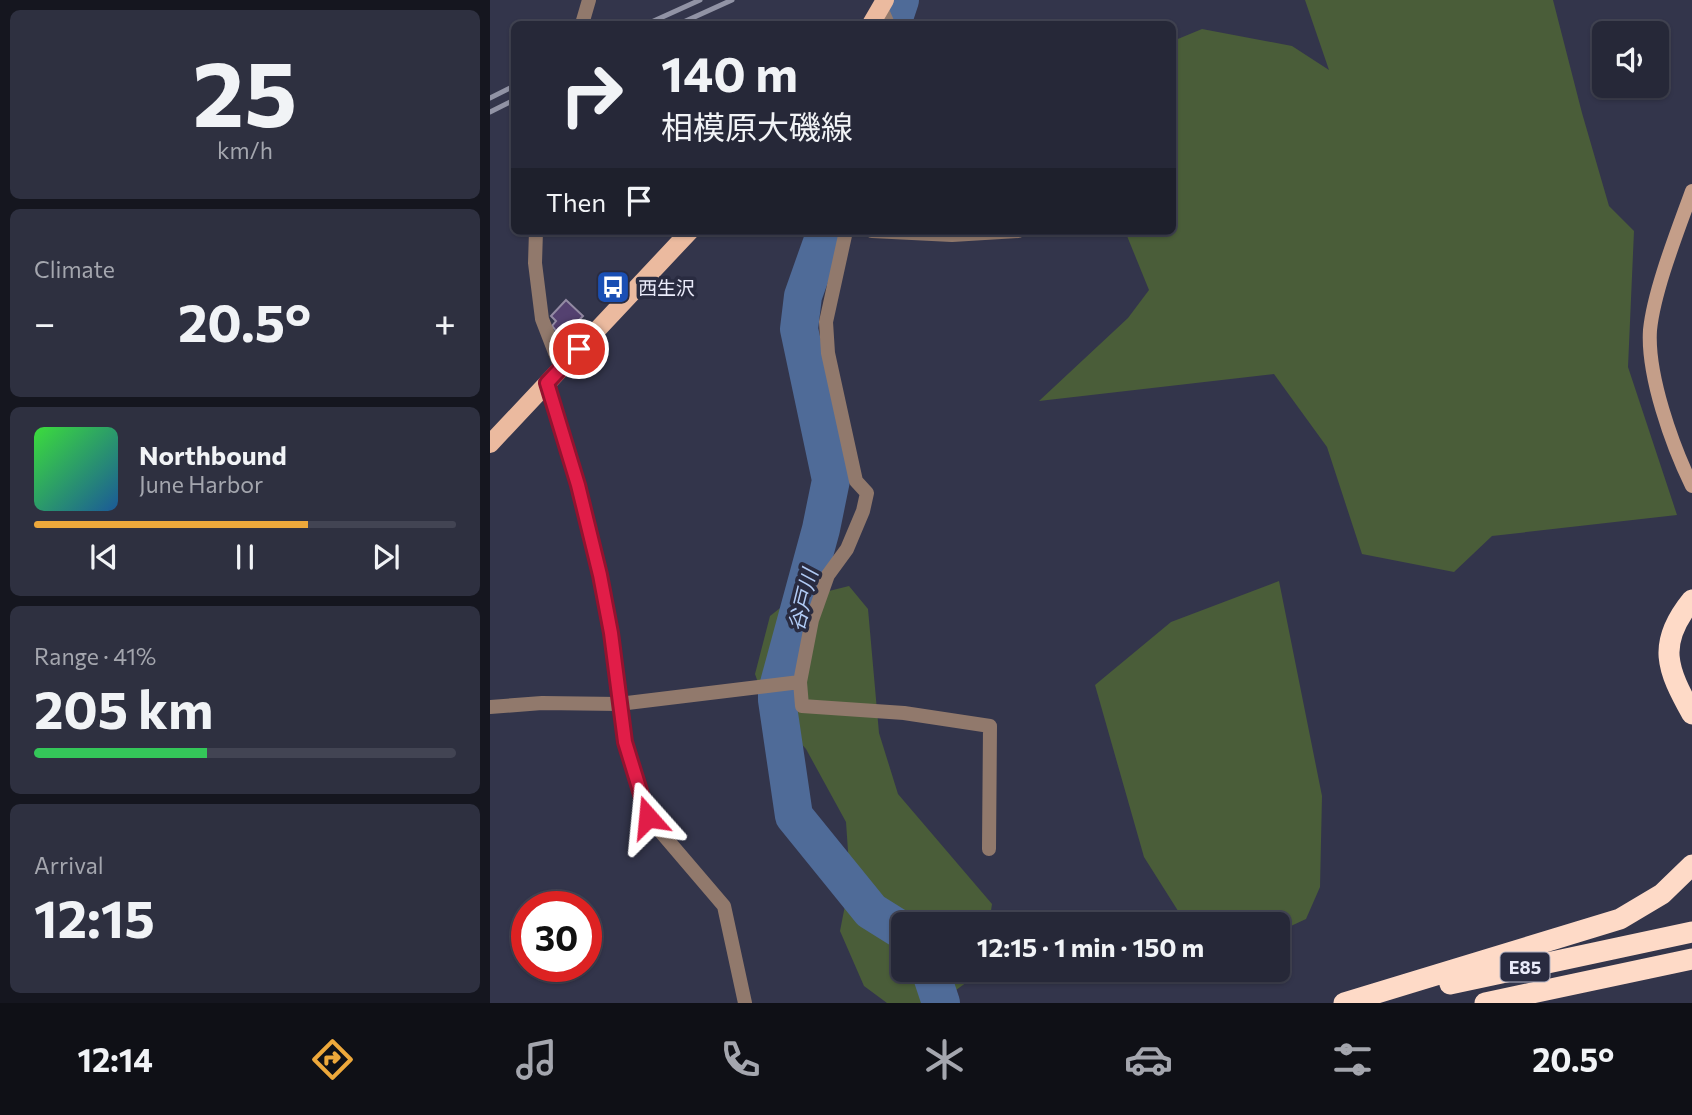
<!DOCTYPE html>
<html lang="en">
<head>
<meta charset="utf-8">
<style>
  :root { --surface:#262838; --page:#2e3040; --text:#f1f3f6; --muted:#a4a6ae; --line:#424453; --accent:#eda83b }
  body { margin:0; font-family:Commissioner,"Noto Sans JP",sans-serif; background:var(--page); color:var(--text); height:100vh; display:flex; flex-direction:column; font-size:26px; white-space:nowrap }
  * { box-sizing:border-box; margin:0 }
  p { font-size:23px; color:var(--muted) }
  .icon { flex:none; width:38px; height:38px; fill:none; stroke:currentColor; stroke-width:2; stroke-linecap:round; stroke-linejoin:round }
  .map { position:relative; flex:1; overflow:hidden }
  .sheet { display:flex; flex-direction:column; gap:10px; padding:10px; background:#15161f; width:490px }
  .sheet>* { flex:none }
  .top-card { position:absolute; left:21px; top:21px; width:665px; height:214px; border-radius:10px; box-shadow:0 2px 5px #0004,0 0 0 2px var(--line); background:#262838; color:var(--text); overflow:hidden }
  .controls { position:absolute; left:1102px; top:21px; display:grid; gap:14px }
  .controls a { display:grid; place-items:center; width:77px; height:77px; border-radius:10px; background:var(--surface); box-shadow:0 2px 5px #0004,0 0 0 2px var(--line); font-size:35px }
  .speed { position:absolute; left:21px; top:891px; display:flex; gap:14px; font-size:35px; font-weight:700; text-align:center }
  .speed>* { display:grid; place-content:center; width:91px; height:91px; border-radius:50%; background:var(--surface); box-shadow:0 2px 5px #0004,0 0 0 2px var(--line); line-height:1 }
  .speed .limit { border:10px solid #d22; background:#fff; color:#111 }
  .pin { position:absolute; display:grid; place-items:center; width:60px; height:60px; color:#fff; margin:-30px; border:4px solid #fff; border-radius:50%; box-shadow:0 2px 7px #0007 }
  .me { position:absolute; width:77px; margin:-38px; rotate:342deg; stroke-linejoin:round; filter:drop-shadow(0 0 5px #0008) }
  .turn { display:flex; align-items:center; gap:24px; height:147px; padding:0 35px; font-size:32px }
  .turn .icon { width:91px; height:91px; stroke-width:2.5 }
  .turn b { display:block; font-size:49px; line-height:60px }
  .then { display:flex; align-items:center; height:66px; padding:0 35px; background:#0003; gap:14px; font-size:26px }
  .big { font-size:52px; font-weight:700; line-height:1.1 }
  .sheet .widget { flex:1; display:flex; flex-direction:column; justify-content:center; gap:10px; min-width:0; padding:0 24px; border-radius:10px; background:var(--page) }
  .sheet .dial { align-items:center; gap:0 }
  .dial b { font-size:91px; line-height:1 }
  .song { display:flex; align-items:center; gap:21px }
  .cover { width:84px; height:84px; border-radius:10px; background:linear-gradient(135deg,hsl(120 70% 55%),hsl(210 70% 35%)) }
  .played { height:7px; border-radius:4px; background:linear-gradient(90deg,var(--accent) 65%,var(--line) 65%) }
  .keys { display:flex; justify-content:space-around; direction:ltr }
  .heat { display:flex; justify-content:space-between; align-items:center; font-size:38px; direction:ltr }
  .charge { height:10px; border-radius:5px; background:linear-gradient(90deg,#34c759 41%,var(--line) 0) }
  .trip { position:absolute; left:401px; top:912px; width:399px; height:70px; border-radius:10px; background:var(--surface); box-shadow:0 2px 5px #0004,0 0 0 2px var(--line); font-weight:700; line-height:70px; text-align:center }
  .menu { display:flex; height:112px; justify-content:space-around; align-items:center; background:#0f1016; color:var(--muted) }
  .menu .icon { width:49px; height:49px }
  .menu .on { color:var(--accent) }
  .menu b { font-size:32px; color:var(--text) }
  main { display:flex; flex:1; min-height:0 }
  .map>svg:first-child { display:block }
  .green { fill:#4a5d39 }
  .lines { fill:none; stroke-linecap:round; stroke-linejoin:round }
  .river { stroke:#4f6b98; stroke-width:38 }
  .building { fill:#544170; stroke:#938aa3; stroke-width:2 }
  .street { stroke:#91796c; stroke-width:14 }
  .secondary { stroke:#c49e89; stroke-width:14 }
  .primary { stroke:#ebba9f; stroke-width:18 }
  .highway { stroke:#fedac7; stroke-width:21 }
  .rail { stroke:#9193a5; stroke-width:5 }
  .route-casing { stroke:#92132f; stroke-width:18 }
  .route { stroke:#e11d48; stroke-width:12 }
  .labels { text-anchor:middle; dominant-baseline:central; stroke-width:7; stroke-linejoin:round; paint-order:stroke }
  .shield { fill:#292b40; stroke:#b0b1c2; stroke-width:2 }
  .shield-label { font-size:18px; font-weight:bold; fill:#eaebfa }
  .poi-label { font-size:19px; fill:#eaebfa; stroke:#292b40; text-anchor:start }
  .water-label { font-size:21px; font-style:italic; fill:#b1cbf5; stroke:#292b40 }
</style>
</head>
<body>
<main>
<section class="sheet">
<div class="widget dial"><b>25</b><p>km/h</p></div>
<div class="widget"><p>Climate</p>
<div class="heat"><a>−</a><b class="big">20.5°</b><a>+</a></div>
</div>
<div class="widget">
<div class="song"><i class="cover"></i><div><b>Northbound</b><p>June Harbor</p></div></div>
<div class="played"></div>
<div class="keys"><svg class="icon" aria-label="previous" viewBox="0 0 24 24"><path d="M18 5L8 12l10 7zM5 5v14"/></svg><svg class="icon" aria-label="pause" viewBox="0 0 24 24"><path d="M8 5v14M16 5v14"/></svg><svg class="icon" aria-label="next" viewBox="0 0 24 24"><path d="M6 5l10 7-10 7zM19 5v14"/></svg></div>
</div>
<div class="widget"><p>Range · 41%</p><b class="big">205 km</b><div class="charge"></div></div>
<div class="widget"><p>Arrival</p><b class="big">12:15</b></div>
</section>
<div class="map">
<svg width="1202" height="1003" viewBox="0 0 1202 1003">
  <rect width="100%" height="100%" fill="#33354b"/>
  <!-- green -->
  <path class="green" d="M815 0H1063L1092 113 1119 206 1144 231 1138 367 1187 515 1002 536 964 572 872 554 837 447 784 374 549 401 638 318 659 290 635 231H682L683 41 712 29 802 46 839 70Z
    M789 581 832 796 830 887 816 919 788 932V924H745L690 914 654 857 605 685 681 622Z
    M359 586 378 609 389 733 408 794 502 904 499 924H413V970H486L484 977 448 1003H397L374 986 350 931 360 880 356 822 316 749 275 703 265 674 280 616 299 601Z"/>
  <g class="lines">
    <!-- river -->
    <path class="river" d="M402 24 410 0
      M336 231 313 296 309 329 341 480 331 529 287 691V700L304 816 381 911 413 931
      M440 970 451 1003"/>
  </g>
  <!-- building -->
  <path class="building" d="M76 300 93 316 69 342 63 336 67 332 62 326 66 321 61 316Z"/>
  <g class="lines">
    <!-- street -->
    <path class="street" d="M391 8 398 24
      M92 24 99 0
      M46 231 45 263 52 319 71 368
      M382 231 462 235 528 231
      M57 382 88 485 110 575 121 633 135 742 158 817 234 906 255 1003
      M310 682 322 620 338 575 357 549 373 511 377 493 366 481 338 353 336 322 356 231
      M0 707 52 703 129 704 310 682 312 706 414 713 500 726 499 849"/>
    <!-- secondary -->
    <path class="secondary" d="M1202 191C1188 230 1164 290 1160 330 1157 375 1182 445 1202 486"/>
    <!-- primary -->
    <path class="primary" d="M381 24 395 0
      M0 444 200 231"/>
    <!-- highway -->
    <path class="highway" d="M1202 600C1166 644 1177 669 1202 714
      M960 984 1202 932
      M854 1003 1130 919 1172 894 1202 865
      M995 1003 1202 959"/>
    <!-- rail -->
    <path class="rail" d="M157 24 210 0
      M189 24 242 0
      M0 98 24 86
      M0 112 24 100"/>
  </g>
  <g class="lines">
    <!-- route casing -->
    <g class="route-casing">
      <path id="route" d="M89 349 57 383 88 485 110 575 121 633 135 742 158 817"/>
    </g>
    <!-- route -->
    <use href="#route" class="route"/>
  </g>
  <!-- icons -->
  <defs>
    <g id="bus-square" transform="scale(1.75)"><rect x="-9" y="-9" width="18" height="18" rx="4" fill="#1a4fb4" stroke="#292b40"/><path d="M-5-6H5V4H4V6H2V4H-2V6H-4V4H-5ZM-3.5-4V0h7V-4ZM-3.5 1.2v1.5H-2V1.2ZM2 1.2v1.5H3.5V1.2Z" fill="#fff"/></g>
  </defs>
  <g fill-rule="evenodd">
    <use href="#bus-square" x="123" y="287"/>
  </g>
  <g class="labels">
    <!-- shield labels -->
    <rect class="shield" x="1010.5" y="952.5" width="49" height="29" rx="5"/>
    <g class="shield-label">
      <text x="1035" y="967">E85</text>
    </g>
    <!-- poi labels -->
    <g class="poi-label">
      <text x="148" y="287">西生沢</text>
    </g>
    <!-- water labels -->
    <g class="water-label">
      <text transform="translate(312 600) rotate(-76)">谷戸川</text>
    </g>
  </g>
</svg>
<div class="controls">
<a><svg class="icon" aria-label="sound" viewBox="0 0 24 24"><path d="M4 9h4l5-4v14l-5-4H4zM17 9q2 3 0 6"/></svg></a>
</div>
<div class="speed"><div class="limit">30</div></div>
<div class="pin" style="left:89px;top:349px;background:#d93025"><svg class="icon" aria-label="arrive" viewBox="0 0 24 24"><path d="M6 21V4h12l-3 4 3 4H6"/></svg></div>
<svg class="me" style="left:158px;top:817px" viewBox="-20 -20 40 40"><path d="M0-17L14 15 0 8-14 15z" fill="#e11d48" stroke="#fff" stroke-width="4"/></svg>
<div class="trip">12:15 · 1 min · 150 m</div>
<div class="top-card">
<div class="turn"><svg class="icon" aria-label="right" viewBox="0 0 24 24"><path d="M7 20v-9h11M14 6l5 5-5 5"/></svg><div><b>140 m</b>相模原大磯線</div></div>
<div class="then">Then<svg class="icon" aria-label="arrive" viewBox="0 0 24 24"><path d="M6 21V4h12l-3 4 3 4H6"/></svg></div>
</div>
</div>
</main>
<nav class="menu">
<b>12:14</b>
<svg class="icon on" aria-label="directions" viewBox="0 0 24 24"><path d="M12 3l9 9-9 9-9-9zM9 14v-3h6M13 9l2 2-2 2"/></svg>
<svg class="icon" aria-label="music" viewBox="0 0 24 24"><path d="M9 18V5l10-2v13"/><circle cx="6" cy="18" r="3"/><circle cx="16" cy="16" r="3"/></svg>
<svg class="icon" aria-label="phone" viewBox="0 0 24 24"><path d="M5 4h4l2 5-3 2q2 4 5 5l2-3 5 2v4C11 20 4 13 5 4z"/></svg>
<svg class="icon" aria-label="climate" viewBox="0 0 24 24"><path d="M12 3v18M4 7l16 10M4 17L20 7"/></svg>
<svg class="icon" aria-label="car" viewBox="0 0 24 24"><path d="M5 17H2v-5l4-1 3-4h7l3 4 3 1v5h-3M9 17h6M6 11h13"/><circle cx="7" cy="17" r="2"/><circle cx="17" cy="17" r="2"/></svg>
<svg class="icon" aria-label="filters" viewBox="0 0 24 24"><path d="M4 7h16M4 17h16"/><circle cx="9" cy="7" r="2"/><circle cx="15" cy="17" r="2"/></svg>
<b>20.5°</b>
</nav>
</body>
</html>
